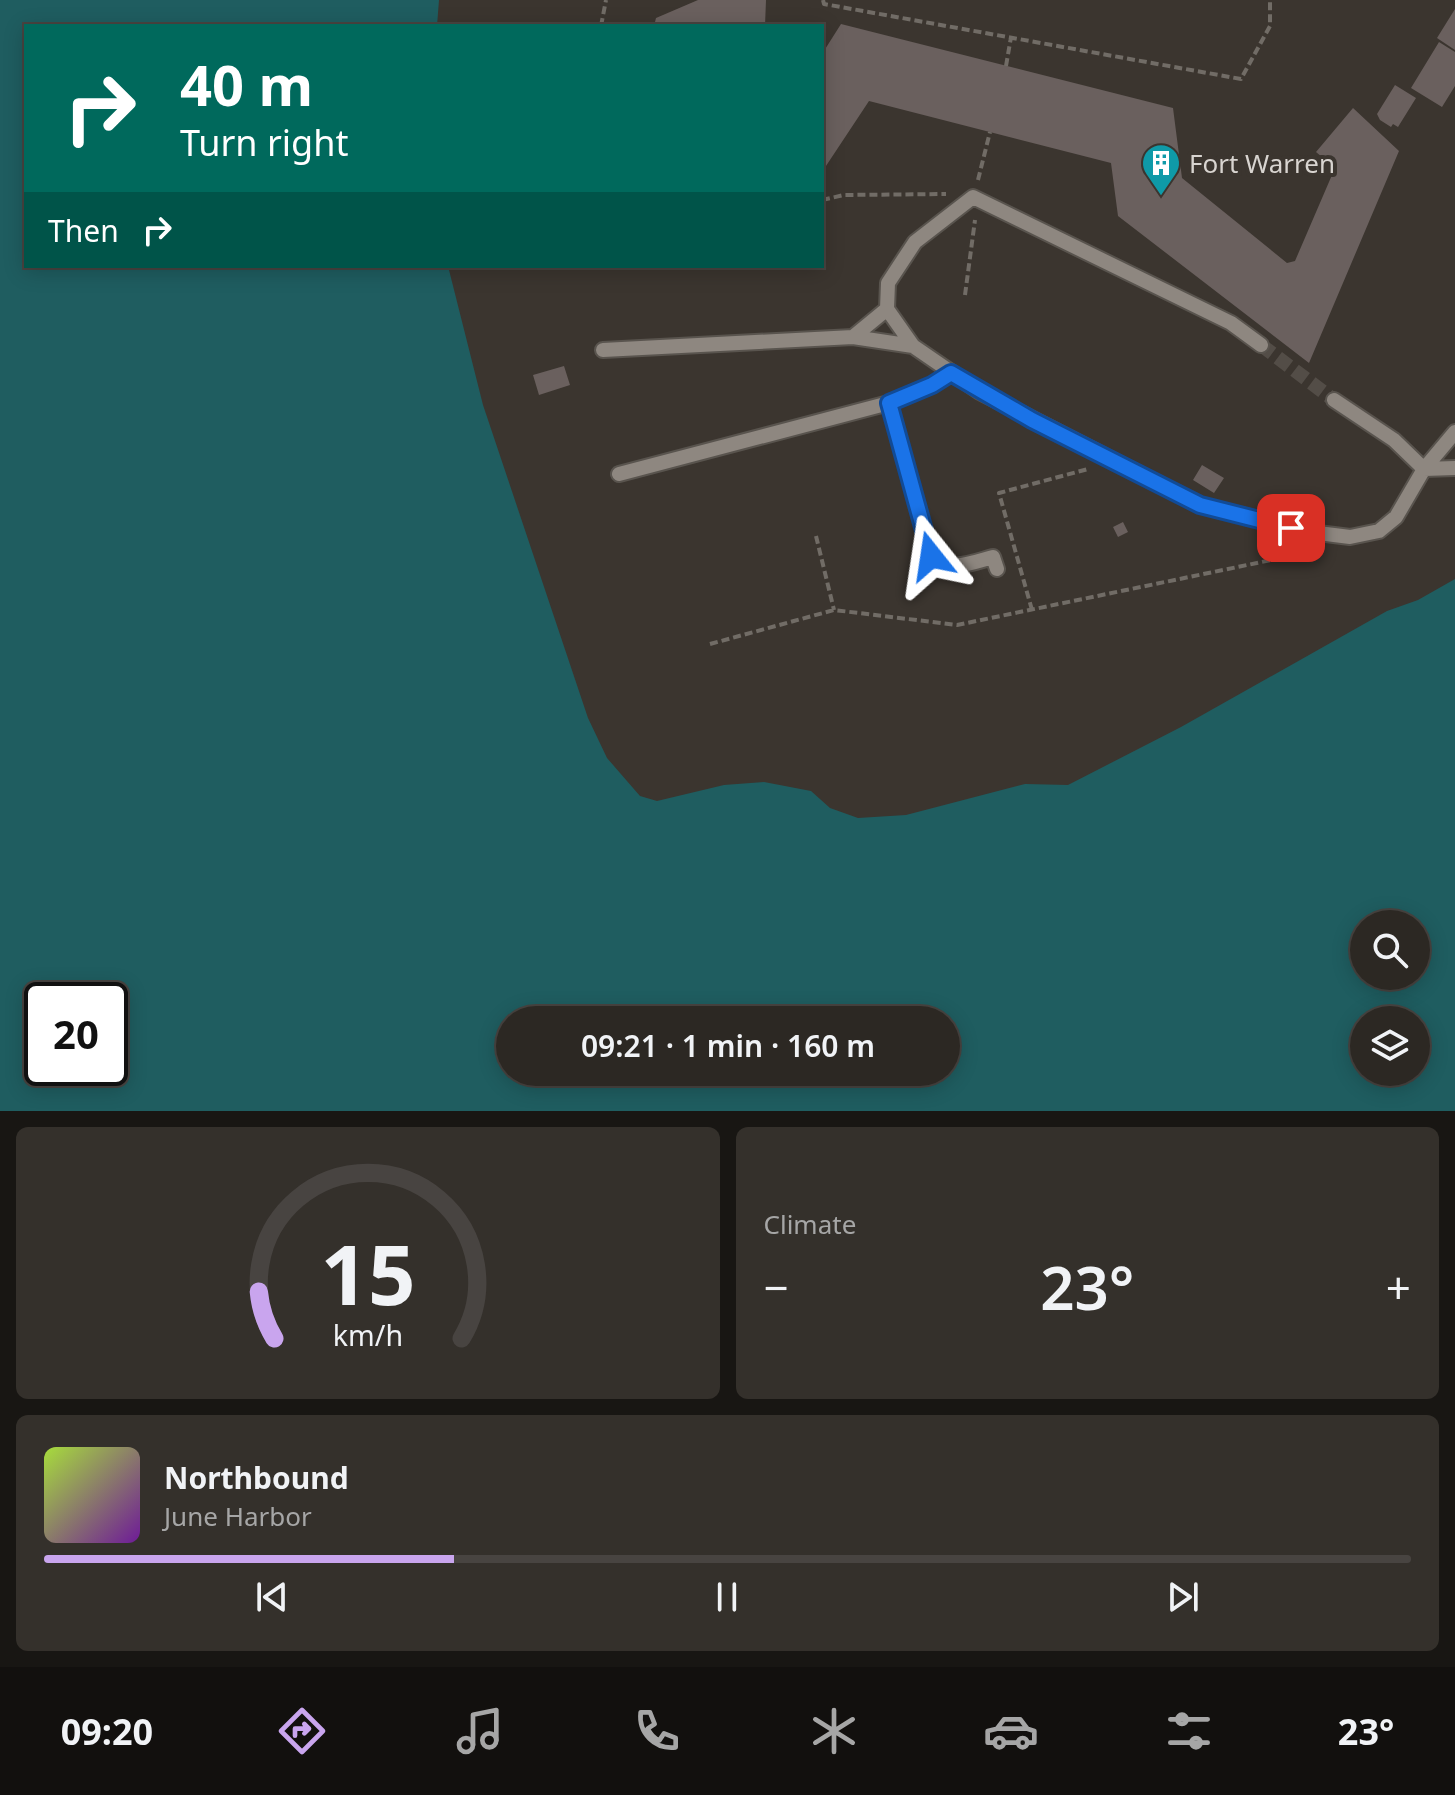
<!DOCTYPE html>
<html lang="en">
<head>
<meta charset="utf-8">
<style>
  :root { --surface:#2c2823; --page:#34302b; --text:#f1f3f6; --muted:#a6a6a6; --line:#484441; --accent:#c9a5ee }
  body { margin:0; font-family:"Noto Sans",sans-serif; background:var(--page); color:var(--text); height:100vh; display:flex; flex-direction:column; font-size:30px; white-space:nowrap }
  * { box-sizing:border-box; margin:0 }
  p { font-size:26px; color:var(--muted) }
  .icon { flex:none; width:44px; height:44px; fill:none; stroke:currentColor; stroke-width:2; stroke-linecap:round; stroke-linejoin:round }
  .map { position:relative; height:1111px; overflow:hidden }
  .details { display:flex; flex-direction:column; gap:16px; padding:16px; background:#181613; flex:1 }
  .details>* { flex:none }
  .hud { position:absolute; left:24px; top:24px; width:800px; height:244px; border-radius:0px; box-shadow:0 4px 20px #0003,0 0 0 2px var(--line); background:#00695c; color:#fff; overflow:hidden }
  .fabs { position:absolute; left:1350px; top:910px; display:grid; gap:16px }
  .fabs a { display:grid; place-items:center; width:80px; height:80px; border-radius:50%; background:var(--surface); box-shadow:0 4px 20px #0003,0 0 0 2px var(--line); font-size:40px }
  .speed { position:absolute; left:24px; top:982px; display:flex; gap:16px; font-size:40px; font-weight:700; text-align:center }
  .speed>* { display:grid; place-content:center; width:104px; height:104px; border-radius:50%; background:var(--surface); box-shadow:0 4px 20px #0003,0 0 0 2px var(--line); line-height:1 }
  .speed .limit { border:4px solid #111; border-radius:12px; background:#fff; color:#111 }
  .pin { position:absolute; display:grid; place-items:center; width:68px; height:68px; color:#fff; margin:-34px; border-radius:16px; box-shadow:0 4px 12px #0006 }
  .me { position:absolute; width:88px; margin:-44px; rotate:345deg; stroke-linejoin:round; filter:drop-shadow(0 0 6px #0008) }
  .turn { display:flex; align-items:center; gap:28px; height:168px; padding:0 24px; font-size:36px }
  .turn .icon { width:104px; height:104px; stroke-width:2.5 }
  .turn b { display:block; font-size:56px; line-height:68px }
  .then { display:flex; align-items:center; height:76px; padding:0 24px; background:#0003; gap:16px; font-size:30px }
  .big { font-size:60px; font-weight:600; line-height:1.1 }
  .details .card { flex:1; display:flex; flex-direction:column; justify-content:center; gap:12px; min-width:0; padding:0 28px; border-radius:12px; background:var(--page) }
  .details .dial { align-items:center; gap:0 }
  .dial svg { height:208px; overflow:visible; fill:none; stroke:var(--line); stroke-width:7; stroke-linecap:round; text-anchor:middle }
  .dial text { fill:var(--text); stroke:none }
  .song { display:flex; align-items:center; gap:24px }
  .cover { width:96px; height:96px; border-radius:12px; background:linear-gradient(135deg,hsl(80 70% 55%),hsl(280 70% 35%)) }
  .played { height:8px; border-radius:4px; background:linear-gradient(90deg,var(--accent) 30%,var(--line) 30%) }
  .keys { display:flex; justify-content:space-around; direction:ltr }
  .heat { display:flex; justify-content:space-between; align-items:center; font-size:44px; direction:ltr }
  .details .tiles { flex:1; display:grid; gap:16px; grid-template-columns:1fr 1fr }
  .card:last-child { grid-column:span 2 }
  .trip { position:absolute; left:496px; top:1006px; width:464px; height:80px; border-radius:40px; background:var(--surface); box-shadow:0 4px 20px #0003,0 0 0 2px var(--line); font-weight:600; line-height:80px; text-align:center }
  .tab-bar { display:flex; height:128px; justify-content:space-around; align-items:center; background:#12100e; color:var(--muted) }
  .tab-bar .icon { width:56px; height:56px }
  .tab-bar .on { color:var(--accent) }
  .tab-bar b { font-size:36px; color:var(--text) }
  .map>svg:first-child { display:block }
  .water { fill:#1f5d60; fill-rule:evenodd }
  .building { fill:#6a605e }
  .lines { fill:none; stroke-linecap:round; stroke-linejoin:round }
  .minor-tunnel { stroke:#534d47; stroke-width:14; stroke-dasharray:14 7; stroke-linecap:butt }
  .minor-casing { stroke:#59544e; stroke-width:18 }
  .path { stroke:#716c66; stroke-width:4; stroke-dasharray:8 4; stroke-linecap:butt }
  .minor { stroke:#8e8780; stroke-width:14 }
  .route-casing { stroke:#114b97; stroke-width:20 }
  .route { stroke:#1a73e8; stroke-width:14 }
  .labels { text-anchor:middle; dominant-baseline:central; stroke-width:8; stroke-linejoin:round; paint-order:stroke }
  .poi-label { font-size:26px; fill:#d8d4d0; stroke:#3b352f; text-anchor:start }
</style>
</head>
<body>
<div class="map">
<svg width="1455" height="1111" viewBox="0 0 1455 1111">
  <rect width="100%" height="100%" fill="#3b352f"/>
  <!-- water -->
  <path class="water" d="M0 0H439L437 26H26V266H448L483 405 588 718 607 758 640 796 657 801 724 785 764 782 811 791 830 808 858 818 906 815 1025 784 1068 785 1181 727 1387 611 1418 600 1455 579V1111H0ZM1364 924H1416V976H1364ZM42 1000H110V1068H42ZM510 1020H946V1072H510ZM1364 1020H1416V1072H1364Z"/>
  <!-- building -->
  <path class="building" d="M698 0H766L765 26H654L656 18Z
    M1455 9V50L1437 38Z
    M841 24 1173 108 1182 178 1287 263 1295 261 1335 168 1316 152 1353 108 1399 151 1309 363 1118 216 1111 163 869 101 822 172V54Z
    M1439 42 1455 52V86L1442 107 1411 88Z
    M1395 85 1416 98 1398 127 1393 124 1391 127 1380 120 1377 114Z
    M564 366 570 385 539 395 533 375Z
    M1202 465 1224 478 1214 493 1193 480Z
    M1123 522 1128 532 1118 537 1113 527Z"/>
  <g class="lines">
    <!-- minor-tunnel -->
    <path class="minor-tunnel" d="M1261 345 1334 400"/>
    <!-- minor casing -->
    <g class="minor-casing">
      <path id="minor" d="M887 309 913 346
        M853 337 887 309 888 283 915 242 973 197 1231 323 1261 345
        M603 350 853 337 913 346 980 392 1200 505 1310 532 1350 537 1379 531 1396 517 1424 469 1455 432
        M1334 400 1394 440 1424 469 1455 468
        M889 403 931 556C949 573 971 563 993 557L997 569
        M619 474 889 403 932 385 951 373"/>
    </g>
    <!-- path -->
    <path class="path" d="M823 0 824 4 1241 79 1270 26V0
      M601 26 606 0
      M1006 66 1011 37
      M978 180 990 132
      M822 200 844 195 946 194
      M965 295 975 220
      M816 536 834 610
      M1032 610 999 493 1088 469
      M710 644 834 610 957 625 1310 552"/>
    <!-- minor -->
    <use href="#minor" class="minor"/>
  </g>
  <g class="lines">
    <!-- route casing -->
    <g class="route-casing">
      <path id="route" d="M931 556 889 403 932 385 951 373 1032 420 1200 505 1291 528"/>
    </g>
    <!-- route -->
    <use href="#route" class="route"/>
  </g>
  <!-- icons -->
  <defs>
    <g id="building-pin" transform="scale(2)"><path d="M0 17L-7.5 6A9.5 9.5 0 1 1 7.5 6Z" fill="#0f9aa8" stroke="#3b352f"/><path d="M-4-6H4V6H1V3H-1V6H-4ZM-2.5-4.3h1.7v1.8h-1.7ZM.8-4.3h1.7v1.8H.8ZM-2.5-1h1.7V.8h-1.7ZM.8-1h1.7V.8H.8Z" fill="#fff"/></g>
  </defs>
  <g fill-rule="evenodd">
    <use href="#building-pin" x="1161" y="163"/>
  </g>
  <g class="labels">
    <!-- poi labels -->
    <g class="poi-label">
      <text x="1189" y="163">Fort Warren</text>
    </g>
  </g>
</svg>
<div class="fabs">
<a><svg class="icon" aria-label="search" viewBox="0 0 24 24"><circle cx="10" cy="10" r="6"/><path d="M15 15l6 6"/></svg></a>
<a><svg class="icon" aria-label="layers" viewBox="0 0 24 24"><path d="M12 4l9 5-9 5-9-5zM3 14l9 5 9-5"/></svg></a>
</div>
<div class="speed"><div class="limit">20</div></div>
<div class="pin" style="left:1291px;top:528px;background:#d93025"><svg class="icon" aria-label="arrive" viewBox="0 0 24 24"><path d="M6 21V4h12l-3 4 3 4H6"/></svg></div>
<svg class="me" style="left:931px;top:556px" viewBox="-20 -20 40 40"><path d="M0-17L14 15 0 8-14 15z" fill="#1a73e8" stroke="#fff" stroke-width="4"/></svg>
<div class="trip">09:21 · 1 min · 160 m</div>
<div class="hud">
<div class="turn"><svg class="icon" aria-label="right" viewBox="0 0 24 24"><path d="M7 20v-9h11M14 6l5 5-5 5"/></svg><div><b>40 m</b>Turn right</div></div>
<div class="then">Then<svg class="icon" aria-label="right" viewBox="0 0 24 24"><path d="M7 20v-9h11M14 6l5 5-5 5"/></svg></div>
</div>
</div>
<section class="details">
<div class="tiles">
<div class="card dial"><svg viewBox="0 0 100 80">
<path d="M14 69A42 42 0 1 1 86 69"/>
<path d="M14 69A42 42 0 0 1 8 51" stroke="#c9a5ee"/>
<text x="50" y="56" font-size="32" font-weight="700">15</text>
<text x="50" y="72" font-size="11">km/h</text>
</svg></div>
<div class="card"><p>Climate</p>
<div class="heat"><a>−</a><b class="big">23°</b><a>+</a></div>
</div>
<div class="card">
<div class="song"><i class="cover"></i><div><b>Northbound</b><p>June Harbor</p></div></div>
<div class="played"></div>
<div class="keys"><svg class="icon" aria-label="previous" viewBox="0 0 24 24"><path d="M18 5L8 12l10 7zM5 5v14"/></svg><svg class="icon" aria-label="pause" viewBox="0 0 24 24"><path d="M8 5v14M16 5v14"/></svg><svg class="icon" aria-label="next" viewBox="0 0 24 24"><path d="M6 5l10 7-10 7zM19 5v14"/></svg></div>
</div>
</div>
</section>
<nav class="tab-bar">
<b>09:20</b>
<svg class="icon on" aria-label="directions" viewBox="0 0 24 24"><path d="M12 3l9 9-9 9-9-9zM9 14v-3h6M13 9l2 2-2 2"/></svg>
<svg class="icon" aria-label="music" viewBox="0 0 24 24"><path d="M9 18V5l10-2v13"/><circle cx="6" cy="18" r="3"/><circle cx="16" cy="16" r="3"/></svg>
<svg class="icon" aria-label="phone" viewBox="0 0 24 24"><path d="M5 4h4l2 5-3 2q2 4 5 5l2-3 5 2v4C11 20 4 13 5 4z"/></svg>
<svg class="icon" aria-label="climate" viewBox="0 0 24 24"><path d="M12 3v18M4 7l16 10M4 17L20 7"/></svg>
<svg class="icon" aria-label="car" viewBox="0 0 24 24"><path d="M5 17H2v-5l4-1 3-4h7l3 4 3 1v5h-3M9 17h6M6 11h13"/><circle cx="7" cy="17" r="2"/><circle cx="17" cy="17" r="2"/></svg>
<svg class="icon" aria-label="filters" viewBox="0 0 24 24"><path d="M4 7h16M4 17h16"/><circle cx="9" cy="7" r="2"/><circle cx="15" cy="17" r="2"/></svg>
<b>23°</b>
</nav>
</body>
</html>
